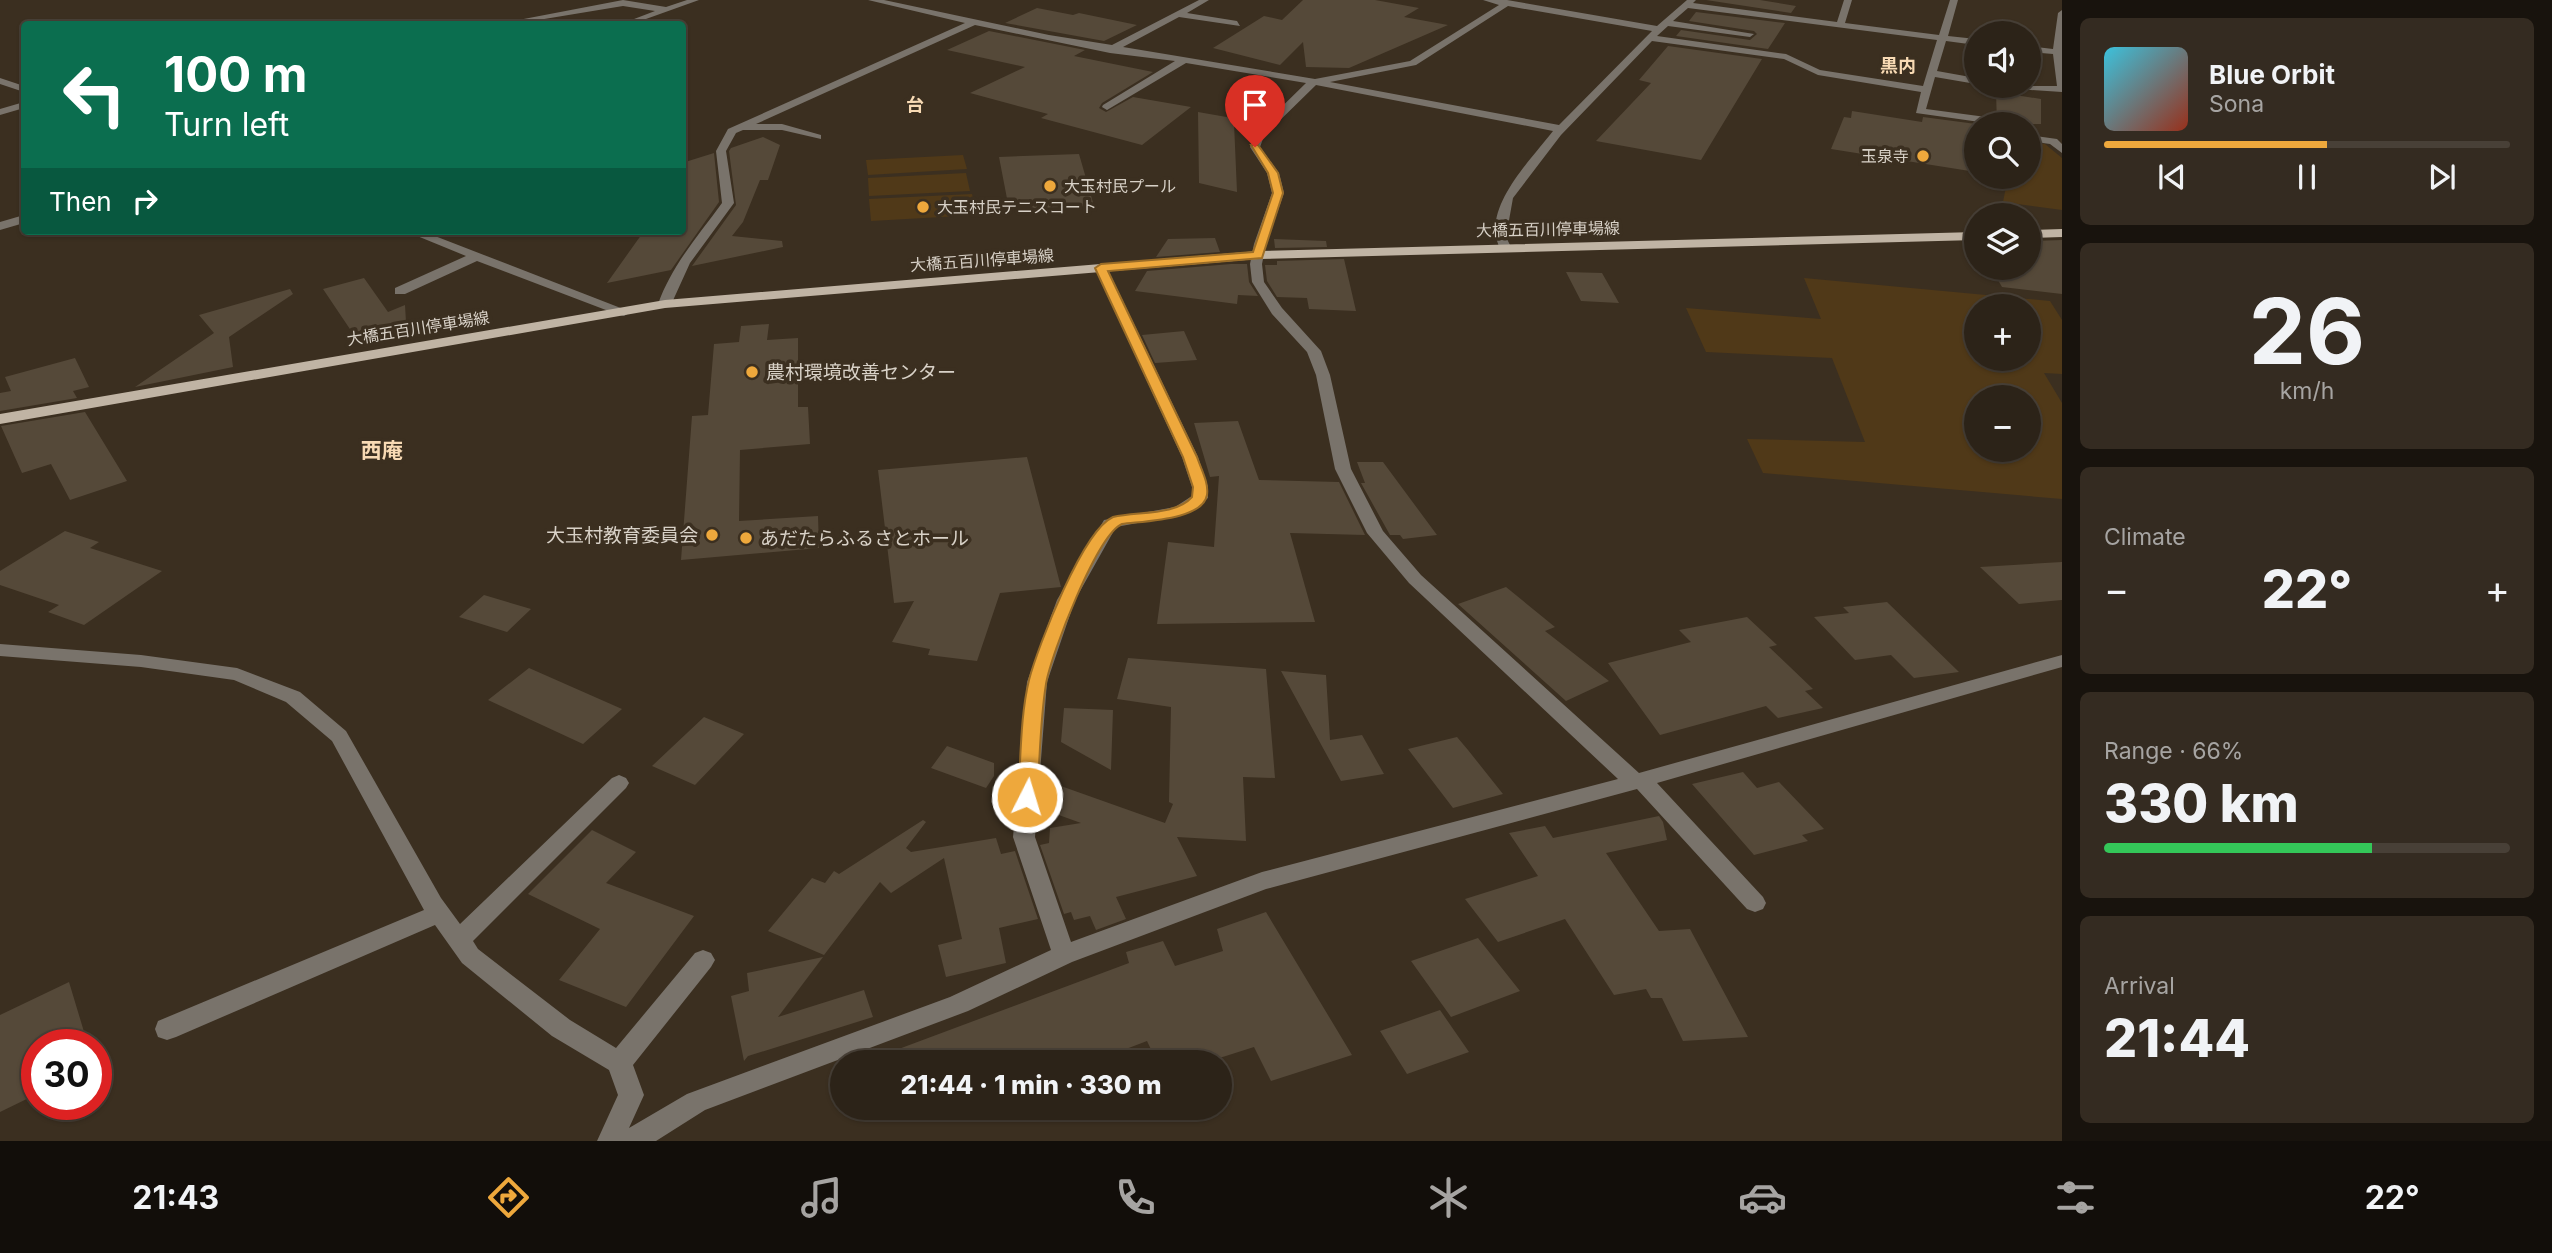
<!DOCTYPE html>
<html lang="en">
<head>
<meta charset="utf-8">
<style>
  :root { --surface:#2c2318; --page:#342b21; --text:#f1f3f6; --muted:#a6a4a2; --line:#484037; --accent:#eea83c }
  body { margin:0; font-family:Inter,"Noto Sans JP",sans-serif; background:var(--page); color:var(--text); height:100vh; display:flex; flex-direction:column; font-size:26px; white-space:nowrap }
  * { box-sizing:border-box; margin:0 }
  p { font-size:23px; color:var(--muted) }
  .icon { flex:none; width:38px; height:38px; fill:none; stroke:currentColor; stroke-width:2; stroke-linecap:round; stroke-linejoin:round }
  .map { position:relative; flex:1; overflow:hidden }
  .drawer { display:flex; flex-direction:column; gap:18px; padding:18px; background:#18130d; width:490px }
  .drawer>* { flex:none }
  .guide { position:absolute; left:21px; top:21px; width:665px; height:214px; border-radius:7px; box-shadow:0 2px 5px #0004,0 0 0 2px var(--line); background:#0b6e4f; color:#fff; overflow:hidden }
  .fabs { position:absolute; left:1964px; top:21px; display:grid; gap:14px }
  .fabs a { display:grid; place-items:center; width:77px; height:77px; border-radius:50%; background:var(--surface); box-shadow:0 2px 5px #0004,0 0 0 2px var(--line); font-size:35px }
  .speed { position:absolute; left:21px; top:1029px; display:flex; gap:14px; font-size:35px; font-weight:700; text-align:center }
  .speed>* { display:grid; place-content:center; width:91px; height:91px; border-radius:50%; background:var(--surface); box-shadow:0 2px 5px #0004,0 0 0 2px var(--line); line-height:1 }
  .speed .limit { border:10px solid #d22; background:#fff; color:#111 }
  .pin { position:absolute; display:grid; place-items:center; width:60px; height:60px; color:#fff; margin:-72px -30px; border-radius:50% 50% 50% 0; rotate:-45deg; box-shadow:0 0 7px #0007 }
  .pin .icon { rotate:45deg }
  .me { position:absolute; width:77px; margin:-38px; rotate:5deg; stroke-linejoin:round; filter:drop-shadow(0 0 5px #0008) }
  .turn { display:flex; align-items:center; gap:24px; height:147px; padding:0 28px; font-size:32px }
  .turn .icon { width:91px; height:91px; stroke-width:2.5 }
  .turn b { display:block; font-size:49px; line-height:60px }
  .then { display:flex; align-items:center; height:66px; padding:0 28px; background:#0003; gap:14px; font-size:26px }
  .big { font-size:52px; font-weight:800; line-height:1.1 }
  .drawer .widget { flex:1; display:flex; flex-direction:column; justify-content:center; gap:10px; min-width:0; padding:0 24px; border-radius:10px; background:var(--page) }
  .drawer .dial { align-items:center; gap:0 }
  .dial b { font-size:91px; line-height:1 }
  .song { display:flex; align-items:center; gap:21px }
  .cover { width:84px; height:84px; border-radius:10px; background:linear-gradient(135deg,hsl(190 70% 55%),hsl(10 70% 35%)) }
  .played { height:7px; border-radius:4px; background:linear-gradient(90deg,var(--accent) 55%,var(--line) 55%) }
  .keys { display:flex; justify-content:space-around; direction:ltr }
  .heat { display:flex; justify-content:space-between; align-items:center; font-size:38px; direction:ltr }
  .charge { height:10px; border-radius:5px; background:linear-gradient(90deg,#34c759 66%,var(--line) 0) }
  .trip { position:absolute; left:830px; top:1050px; width:402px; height:70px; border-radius:35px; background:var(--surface); box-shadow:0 2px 5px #0004,0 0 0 2px var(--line); font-weight:800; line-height:70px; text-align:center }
  .tabs { display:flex; height:112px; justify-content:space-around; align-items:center; background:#120e0a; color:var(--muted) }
  .tabs .icon { width:49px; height:49px }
  .tabs .selected { color:var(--accent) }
  .tabs b { font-size:32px; color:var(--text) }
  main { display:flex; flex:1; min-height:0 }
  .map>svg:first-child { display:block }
  .green { fill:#503918; fill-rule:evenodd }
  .building { fill:#554939 }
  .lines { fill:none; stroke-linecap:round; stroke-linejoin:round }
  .minor { fill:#79736b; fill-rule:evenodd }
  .major { fill:#c0b4a4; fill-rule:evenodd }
  .route { fill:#eea83c; stroke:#9b6d27; stroke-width:2 }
  .poi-dot { fill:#eea83c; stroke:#3b2f20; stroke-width:2.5 }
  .labels { text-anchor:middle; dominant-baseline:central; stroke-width:7; stroke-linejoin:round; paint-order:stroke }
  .far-poi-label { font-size:16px; fill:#d8d1c7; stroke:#3b2f20; text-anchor:start }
  .far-street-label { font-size:16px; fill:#d8d1c7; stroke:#3b2f20 }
  .far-neighbourhood-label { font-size:18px; font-weight:bold; fill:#f8dab4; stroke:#3b2f20 }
  .poi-label { font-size:19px; fill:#d8d1c7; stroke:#3b2f20; text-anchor:start }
  .neighbourhood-label { font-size:21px; font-weight:bold; fill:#f8dab4; stroke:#3b2f20 }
</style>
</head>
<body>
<main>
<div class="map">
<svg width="2062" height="1141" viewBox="0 0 2062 1141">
  <rect width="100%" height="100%" fill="#3b2f20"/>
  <!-- green -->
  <path class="green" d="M2028 142 2045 144 2062 158V210L2003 202 2008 177H2028Z
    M963 155 967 169 868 175 866 160Z
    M966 173 970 191 869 196 868 178Z
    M972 194 977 215 871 221 869 199Z
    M1804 278 2050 301 2062 320V374L2044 373 2062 403V499L1763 473 1747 439 1865 442 1832 358 1706 352 1686 308 1821 319ZM2028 306V359H1976V306ZM2028 397V450H1976V397Z"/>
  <!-- building -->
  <path class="building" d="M1303 0H1375L1419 8 1404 17 1448 25 1349 68 1306 67 1303 42 1280 65 1213 48 1264 16 1282 20Z
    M1706 0H1760L1796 6 1791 13Z
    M1037 8 1073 15 1079 13 1137 25 1104 41 1005 23Z
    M1696 12 1785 23 1768 49 1676 36 1681 30 1750 40 1757 34 1754 31 1689 21Z
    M989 31 1085 50 1074 56 1153 72 1102 103 1099 108 1106 112 1133 97 1191 107 1142 145 1041 118 1048 114 970 93 1025 67 947 50Z
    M1668 46 1762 59 1701 160 1596 141 1651 83 1639 80Z
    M1996 92 2041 99V124H1997Z
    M1852 111 1922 122 1923 117 1976 124V172L1831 149 1844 117 1851 118Z
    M1198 112 1238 119 1234 123 1237 192 1199 183Z
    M763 137 780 145 768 180H760L743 222 732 236 782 241 783 247 692 266 736 205 729 151 731 148Z
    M714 153 719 202 671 270 607 283 644 231H682V163Z
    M1079 154 1094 206 1009 209 999 157Z
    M1215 238 1220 252 1156 257 1168 239Z
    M1274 239 1326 241 1327 247 1275 248Z
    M2062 240V294L2002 287 1991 268H2028V241Z
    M1344 259 1356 311 1309 309 1307 298 1277 297 1267 281 1265 265H1277V261Z
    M1231 264H1247L1249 282 1258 296 1238 295 1237 304 1135 291 1147 271Z
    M1566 272 1602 273 1619 303 1581 301Z
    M364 278 388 312 405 305 407 339 362 347 323 289Z
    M290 289 293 294 229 337 233 367 135 387 214 333 199 315Z
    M769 324 767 340 798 338V407H808L810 444 740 450 739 521 818 516 819 548 681 560 692 416 708 415 714 344 739 342 741 326Z
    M1184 331 1197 360 1155 363 1142 335Z
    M75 358 89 387 73 391 77 398 0 411V393L11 391 5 377Z
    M85 412 127 481 70 500 51 464 22 473 1 426Z
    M1238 421 1259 480 1339 482 1365 535 1290 533 1315 622 1157 624 1168 542 1214 547 1219 476 1210 477 1194 423Z
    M1027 457 1061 587 1000 593 977 661 928 655 930 649 892 642 914 601 894 603 878 470Z
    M1357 462H1383L1437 535 1403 539 1400 535H1390L1361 483H1365Z
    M65 531 99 542 90 548 162 571 84 625 48 612 59 605 0 585V571Z
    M2062 562V600L2019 604 1980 567Z
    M1506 587 1555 627 1545 631 1609 681 1566 701 1458 604Z
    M484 595 531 609 507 632 459 617Z
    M1887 602 1959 672 1914 678 1891 655 1855 660 1814 617 1849 613 1843 607Z
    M1747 617 1777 645 1769 647 1813 689 1805 691 1823 708 1778 718 1766 706 1660 735 1608 663 1691 642 1679 630Z
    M1128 658 1266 669 1275 778 1243 777 1246 841 1177 837 1197 876 1116 897 1126 919 1096 930 1090 916 1074 920 1071 912 1064 914 1040 845 1049 843 1050 828 1081 823 1056 814 1058 785 1165 823 1173 804 1169 802 1171 707 1117 699Z
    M529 668 622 709 583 744 488 700Z
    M1281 671 1326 675 1330 740 1362 735 1384 774 1341 781Z
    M1064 708 1113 710 1111 770 1061 742Z
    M704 717 744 734 695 785 652 766Z
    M1457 737 1468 750 1503 794 1453 808 1408 749Z
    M947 746 994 763V776L986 788 931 768Z
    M1743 772 1757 788 1779 782 1824 829 1802 835 1808 841 1754 855 1692 784Z
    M1659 816 1663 822 1667 840 1606 853 1659 931 1690 929 1748 1037 1683 1041 1662 998H1651L1646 989 1614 995 1565 919 1498 942 1465 899 1538 876 1509 833 1545 826 1553 838Z
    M923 820 926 822 906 848 911 852 996 838 1001 854 1015 851 1038 919 999 928 1006 963 946 977 938 945 962 939 944 858 891 893 880 882 824 955 768 931 812 878 825 883 834 871 839 874Z
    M592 830 636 852 606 883 694 916 626 1007 559 980 600 929 528 894Z
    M1266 912 1352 1055 1271 1081 1254 1047 1207 1062H1157L1147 1041 1092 1062H901L896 1050 1129 963 1126 952 1163 941 1175 966 1223 951 1217 929Z
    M1478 938 1520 991 1451 1017 1411 961Z
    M823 957 778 1017 864 990 873 1017 748 1056 744 1061 731 996 749 991 747 973Z
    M69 982 88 1045H37V1094L0 1112V1015Z
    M1440 1010 1469 1052 1407 1074 1380 1031Z"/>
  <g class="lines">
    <!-- minor -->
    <path class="minor" d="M623 0 666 7 687 0H699L632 24H621L655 11 623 6 514 24H498Z
      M868 0H884L1049 35 1112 45 1199 0H1209L1187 13 1237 21 1240 26 1179 17 1123 47 1315 79 1410 61 1499 5 1483 0H1507L1657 26 1687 0H1696L1693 3 1837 22 1844 0H1852L1845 23 1939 35 1950 0H1958L1948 36 1976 39V45L1946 41 1937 71 1976 78V84L1935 77 1926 109 1986 117 1994 124 1916 113 1921 92 1818 75 1784 59 1652 41 1561 135 1513 198 1506 237 1511 247 1505 251 1501 250C1478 211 1531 160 1553 131L1316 85 1264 136 1260 147 1279 173 1284 193 1266 244 1262 264 1264 282 1282 308 1321 351 1330 375 1351 469 1383 531 1421 575 1639 773 2062 655V667L1657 783 1763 897 1766 903 1763 909 1755 912 1747 909 1637 789 1266 889 1072 962 968 1011 705 1110 656 1141H597L618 1095 609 1070 552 1036 462 963 435 925 176 1037 167 1040 158 1037 155 1029 158 1021 424 910 332 741 286 702 234 680 141 667 0 656V644L141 655 237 668 300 692 346 731 441 898 460 924 612 778 619 775 626 778 629 783 626 788 473 941 478 949 570 1020 616 1048 695 953 703 950 711 953 715 960 711 967 633 1065 644 1095 629 1128 687 1094 950 997 1051 950 1013 837 1027 682 1057 600 1104 520 1175 507 1192 496V487L1182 457 1095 268 1101 264 1107 268 1198 457 1208 487V498L1186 514 1116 527 1075 600 1047 682 1035 837 1071 942 1262 872 1618 779 1409 583 1367 533 1335 469 1316 375 1307 352 1272 314 1252 282 1250 264 1254 244 1272 193 1267 173 1250 147 1255 133 1306 83 1186 63 1107 110 1102 107 1103 105 1175 61 1110 53 975 25 756 124H782L821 135V139L782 130H743L736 133 726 151 734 203 690 263 670 307H660L658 304C672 265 698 236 722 203L716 151 728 129 965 23ZM1508 6 1652 31 1559 125 1330 82 1416 65ZM1688 8 1937 40 1923 86 1820 70 1786 54 1657 36 1668 26 1750 37 1754 34 1673 21Z
      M2062 10V92L2002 88 2000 86H2057L2053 54 2028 52V46L2053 49 2058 13Z
      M0 78 24 86V92L0 84Z
      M24 102V108L0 115V109Z
      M2028 135 2057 139 2062 144V153L2050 144 2028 141Z
      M24 215V223L0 230V222Z
      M405 231H422L631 312 624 316 619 315 477 261 405 294H395V288L466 256Z"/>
    <!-- major -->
    <path class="major" d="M2062 229V237L2028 238V230Z
      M1976 232V240L1258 259 665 308 0 424V414L665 300 1258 251Z"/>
  </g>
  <!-- route -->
  <path class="route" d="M1251 145H1258L1278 173 1283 193 1262 258 1108 271 1197 457C1201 469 1209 483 1207 495 1203 520 1143 521 1122 524 1097 535 1051 654 1046 684 1040 721 1040 760 1037 797L1027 804 1020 802 1018 797C1021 760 1020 717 1029 680 1038 646 1083 530 1113 517 1137 511 1175 516 1192 497L1193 487 1183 457 1095 268 1101 264 1253 252 1273 193 1268 173Z"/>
  <!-- markers -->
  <g class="poi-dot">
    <circle cx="1923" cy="156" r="7"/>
    <circle cx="1050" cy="186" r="7"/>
    <circle cx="923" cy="207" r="7"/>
    <circle cx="752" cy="372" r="7"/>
    <circle cx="712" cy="535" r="7"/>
    <circle cx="746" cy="538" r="7"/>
  </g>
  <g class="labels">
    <!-- far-poi labels -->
    <g class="far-poi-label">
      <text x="1909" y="156" text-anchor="end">玉泉寺</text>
      <text x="1064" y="186">大玉村民プール</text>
      <text x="937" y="207">大玉村民テニスコート</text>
    </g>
    <!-- far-street labels -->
    <g class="far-street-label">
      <text transform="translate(1548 229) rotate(-1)">大橋五百川停車場線</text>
      <text transform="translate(982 260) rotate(-4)">大橋五百川停車場線</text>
      <text transform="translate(418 328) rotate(-9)">大橋五百川停車場線</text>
    </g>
    <!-- far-neighbourhood labels -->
    <g class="far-neighbourhood-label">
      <text x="1898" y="65">黒内</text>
      <text x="915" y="104">台</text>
    </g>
    <!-- poi labels -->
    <g class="poi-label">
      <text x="766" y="372">農村環境改善センター</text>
      <text x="698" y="535" text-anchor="end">大玉村教育委員会</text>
      <text x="760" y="538">あだたらふるさとホール</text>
    </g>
    <!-- neighbourhood labels -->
    <g class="neighbourhood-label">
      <text x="382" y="450">西庵</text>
    </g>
  </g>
</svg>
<div class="fabs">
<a><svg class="icon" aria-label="sound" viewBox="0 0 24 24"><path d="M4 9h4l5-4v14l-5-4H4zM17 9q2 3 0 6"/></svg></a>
<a><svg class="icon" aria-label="search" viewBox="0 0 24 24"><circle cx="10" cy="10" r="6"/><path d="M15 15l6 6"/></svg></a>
<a><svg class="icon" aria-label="layers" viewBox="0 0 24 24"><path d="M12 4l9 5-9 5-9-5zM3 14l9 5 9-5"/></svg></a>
<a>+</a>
<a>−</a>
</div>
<div class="speed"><div class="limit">30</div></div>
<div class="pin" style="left:1255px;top:147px;background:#d93025"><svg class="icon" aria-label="arrive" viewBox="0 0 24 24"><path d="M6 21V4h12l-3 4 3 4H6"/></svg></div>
<svg class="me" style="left:1027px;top:797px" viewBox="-20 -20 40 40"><circle r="17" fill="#eea83c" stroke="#fff" stroke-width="3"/><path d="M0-11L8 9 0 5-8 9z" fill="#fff"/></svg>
<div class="trip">21:44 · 1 min · 330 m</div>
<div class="guide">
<div class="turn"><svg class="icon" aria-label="left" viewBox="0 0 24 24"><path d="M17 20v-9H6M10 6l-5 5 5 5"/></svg><div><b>100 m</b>Turn left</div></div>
<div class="then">Then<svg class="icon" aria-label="right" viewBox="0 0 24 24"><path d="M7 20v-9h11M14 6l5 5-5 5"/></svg></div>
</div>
</div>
<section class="drawer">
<div class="widget">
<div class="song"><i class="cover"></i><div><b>Blue Orbit</b><p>Sona</p></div></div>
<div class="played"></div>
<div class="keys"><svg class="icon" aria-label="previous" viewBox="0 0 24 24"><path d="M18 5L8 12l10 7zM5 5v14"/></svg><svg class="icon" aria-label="pause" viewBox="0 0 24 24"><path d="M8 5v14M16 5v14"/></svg><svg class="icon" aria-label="next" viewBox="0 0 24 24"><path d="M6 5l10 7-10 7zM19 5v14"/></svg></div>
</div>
<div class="widget dial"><b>26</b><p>km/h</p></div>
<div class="widget"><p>Climate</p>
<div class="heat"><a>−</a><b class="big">22°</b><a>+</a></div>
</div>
<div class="widget"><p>Range · 66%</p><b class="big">330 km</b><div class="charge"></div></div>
<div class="widget"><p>Arrival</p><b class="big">21:44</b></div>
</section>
</main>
<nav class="tabs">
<b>21:43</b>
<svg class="icon selected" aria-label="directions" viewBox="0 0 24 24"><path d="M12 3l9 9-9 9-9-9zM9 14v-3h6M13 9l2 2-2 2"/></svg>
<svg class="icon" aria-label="music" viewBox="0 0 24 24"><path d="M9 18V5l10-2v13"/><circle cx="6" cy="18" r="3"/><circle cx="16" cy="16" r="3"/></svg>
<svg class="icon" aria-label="phone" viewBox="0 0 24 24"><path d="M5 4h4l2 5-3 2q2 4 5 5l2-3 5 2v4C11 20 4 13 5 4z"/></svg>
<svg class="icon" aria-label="climate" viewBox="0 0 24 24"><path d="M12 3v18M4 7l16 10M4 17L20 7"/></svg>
<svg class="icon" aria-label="car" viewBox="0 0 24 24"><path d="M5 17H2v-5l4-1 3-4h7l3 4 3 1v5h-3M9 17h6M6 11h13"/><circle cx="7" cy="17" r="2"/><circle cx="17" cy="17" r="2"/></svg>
<svg class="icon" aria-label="filters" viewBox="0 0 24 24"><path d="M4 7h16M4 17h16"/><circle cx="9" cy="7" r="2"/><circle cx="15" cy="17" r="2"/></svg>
<b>22°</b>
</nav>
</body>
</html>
